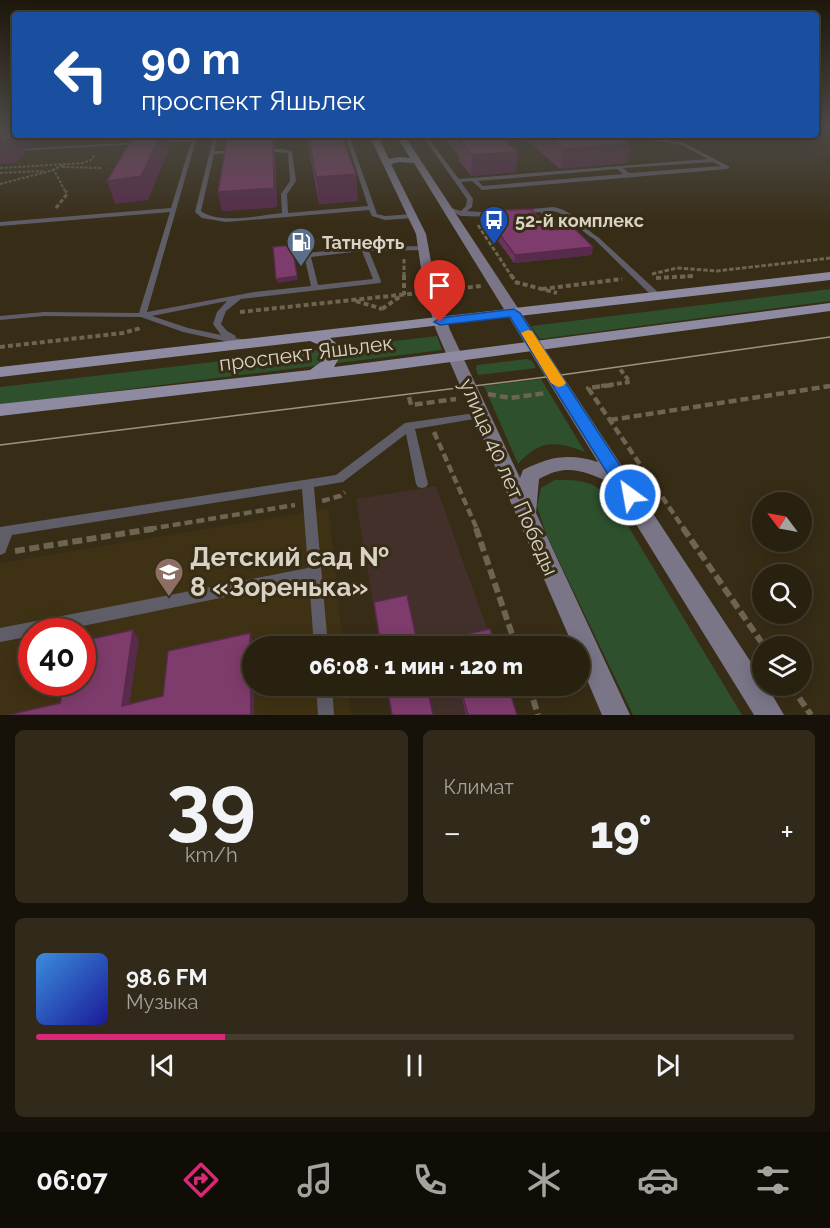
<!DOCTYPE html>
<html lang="ru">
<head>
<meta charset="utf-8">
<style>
  :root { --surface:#292110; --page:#312919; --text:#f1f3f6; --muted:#a5a39f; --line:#453e30; --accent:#db2777 }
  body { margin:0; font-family:Raleway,sans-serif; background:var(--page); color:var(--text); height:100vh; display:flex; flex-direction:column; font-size:22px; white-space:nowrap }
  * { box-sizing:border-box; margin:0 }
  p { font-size:20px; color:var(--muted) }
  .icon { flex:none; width:33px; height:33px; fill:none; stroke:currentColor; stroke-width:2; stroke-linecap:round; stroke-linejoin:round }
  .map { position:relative; height:715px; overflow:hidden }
  .drawer { display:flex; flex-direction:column; gap:15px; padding:15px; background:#171209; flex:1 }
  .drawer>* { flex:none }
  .top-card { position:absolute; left:12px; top:12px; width:807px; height:126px; border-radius:6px; box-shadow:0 3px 15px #0003,0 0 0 2px var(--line); background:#1a4fa0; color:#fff; overflow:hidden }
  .needle { width:39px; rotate:302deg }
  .fabs { position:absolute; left:752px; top:492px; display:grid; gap:12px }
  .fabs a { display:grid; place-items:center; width:60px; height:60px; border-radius:50%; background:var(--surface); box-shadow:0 3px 15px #0003,0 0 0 2px var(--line); font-size:30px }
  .speed { position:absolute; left:18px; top:618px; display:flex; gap:12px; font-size:30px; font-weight:700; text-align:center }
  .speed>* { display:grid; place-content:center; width:78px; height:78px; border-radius:50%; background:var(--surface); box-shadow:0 3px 15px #0003,0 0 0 2px var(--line); line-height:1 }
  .speed .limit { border:9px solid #d22; background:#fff; color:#111 }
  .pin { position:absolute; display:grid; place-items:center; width:51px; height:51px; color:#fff; margin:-62px -26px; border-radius:50% 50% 50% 0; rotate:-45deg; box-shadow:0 0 6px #0007 }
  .pin .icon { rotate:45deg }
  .me { position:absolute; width:66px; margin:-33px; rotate:328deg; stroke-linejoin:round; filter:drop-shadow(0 0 4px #0008) }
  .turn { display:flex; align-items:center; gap:21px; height:126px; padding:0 30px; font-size:27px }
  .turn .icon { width:78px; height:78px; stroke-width:2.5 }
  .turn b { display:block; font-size:42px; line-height:51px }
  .big { font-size:45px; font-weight:800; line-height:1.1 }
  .drawer .tile { flex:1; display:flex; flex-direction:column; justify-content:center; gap:9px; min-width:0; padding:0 21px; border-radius:9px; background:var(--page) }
  .drawer .dial { align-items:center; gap:0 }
  .dial b { font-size:78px; line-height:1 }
  .song { display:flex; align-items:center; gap:18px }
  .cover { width:72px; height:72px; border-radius:9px; background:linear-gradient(135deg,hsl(210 70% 55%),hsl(240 70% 35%)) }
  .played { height:6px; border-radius:3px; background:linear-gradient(90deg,var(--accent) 25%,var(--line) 25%) }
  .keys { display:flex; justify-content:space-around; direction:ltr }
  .heat { display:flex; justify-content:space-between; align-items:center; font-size:33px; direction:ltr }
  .drawer .tiles { flex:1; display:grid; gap:15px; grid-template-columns:1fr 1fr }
  .tile:last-child { grid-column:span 2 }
  .trip { position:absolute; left:242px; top:636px; width:348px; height:60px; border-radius:30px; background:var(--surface); box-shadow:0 3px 15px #0003,0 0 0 2px var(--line); font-weight:800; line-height:60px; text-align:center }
  .dock { display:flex; height:96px; justify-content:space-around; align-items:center; background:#100d06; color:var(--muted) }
  .dock .icon { width:42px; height:42px }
  .dock .on { color:var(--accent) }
  .dock b { font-size:27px; color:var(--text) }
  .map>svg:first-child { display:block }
  .industrial { fill:#43302b }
  .built { fill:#3f3113; fill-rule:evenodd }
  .green { fill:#2e502d }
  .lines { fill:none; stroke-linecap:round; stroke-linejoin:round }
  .path-far4 { stroke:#6d6451; stroke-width:2; stroke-dasharray:3 1.5; stroke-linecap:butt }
  .path-far3 { stroke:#6d6451; stroke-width:3; stroke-dasharray:4.5 2; stroke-linecap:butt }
  .path-far2 { stroke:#6d6451; stroke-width:4; stroke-dasharray:5 3; stroke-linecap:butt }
  .path-far1 { stroke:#6d6451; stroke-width:4.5; stroke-dasharray:8 4; stroke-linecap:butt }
  .path { stroke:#6d6451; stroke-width:6; stroke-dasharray:10 4.5; stroke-linecap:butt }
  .lane { fill:#5f5d68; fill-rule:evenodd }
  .secondary { fill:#7a7688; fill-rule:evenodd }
  .primary { fill:#8e8aa1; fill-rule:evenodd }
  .tram { stroke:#9d9584; stroke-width:1.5 }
  .wall { fill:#6c345d }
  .shaded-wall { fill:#582a4c }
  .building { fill:#7e3c6c; stroke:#582a4c; stroke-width:1.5 }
  .route { fill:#1a73e8; stroke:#114b97; stroke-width:1.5 }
  .slow { fill:#f59e0b }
  .labels { text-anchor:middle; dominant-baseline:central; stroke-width:6; stroke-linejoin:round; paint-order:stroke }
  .far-poi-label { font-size:18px; font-weight:bold; fill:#d9d3c5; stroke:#372c16; text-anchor:start }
  .street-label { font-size:21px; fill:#d9d3c5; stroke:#372c16 }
  .near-poi-label { font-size:26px; font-weight:bold; fill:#d9d3c5; stroke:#372c16; text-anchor:start }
</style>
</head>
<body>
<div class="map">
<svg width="830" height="715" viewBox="0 0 830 715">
  <rect width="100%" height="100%" fill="#372c16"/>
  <!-- industrial -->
  <path class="industrial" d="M436 486 489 634 493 646H380L356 499Z
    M387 686H505L514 715H392Z"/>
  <!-- built -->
  <path class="built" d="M329 509 343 646H252V686H348L351 715H0V563ZM32 632H82V682H32Z"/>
  <!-- green -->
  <path class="green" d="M830 289V301L540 339 531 326Z
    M437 336 442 350 0 405V387Z
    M527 359 532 361 536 368 478 375 476 369 477 365Z
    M541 379 585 452C556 441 540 439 518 464L484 386Z
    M555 480C586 480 596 481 616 506L742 715H633L546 534 537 506 541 488Z"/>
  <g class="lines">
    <!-- path-far4 -->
    <path class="path-far4" d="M62 167 102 168
      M0 168 83 163 91 160 95 155
      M52 170 66 164
      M0 173 44 171
      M0 184 54 170 66 193"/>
    <!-- path-far3 -->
    <path class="path-far3" d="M56 208 67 194 66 191
      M478 225 512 277
      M404 259V277
      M652 274 677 268 717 271 830 258
      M681 277 693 276"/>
    <!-- path-far2 -->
    <path class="path-far2" d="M404 275V295
      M511 275 516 282
      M656 278 693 276
      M515 282 557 293
      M542 289 622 279
      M444 290 481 286
      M356 301 382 309
      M382 309 401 296
      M240 312 418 293
      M0 347 123 333 141 328
      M601 386 630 382 620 369"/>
    <!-- path-far1 -->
    <path class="path-far1" d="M612 385 588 388 684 529
      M488 394 510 398 546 393
      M409 397 411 405 456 399
      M610 420 830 386
      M434 432 477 529
      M322 501 340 496 345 492
      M149 529 295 505"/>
    <!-- path -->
    <path class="path" d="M476 528 516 646
      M683 528 764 646
      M15 551 158 528
      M529 686 538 715
      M791 686 811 715"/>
    <!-- lane -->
    <path class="lane" d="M41 135H54L28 139 26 138Z
      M219 135H224L217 140 214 151H235L237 152 235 153 214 154 201 211C220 225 260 215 282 213L281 194 290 181 288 153 262 151V149H284L292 152 296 181 287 194 288 213 368 206 345 135H349L377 214 385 216 413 214 416 216 413 218 385 220 372 216 369 210 226 222 202 218 195 212 213 139Z
      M422 135H451L428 138 459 179 708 159 681 145 626 135H636L684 143 730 167 727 169 482 190 472 181 461 182 473 199 472 207 467 211 494 213 497 215 494 217 461 216 445 209 448 207 461 211 466 206 467 199 424 138 402 139 400 138ZM713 162 721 166 629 173 623 168ZM617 169 623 174 483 186 478 181Z
      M194 139 196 140 147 312 254 292 311 286 304 255 307 253 365 247 425 246 428 248 425 250 369 251 381 281 380 283 241 299 226 311 221 324 227 331 236 336 235 338 246 340 247 342 243 345 183 332 141 317 44 316 0 320V316L44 312 139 313 170 212 0 226V222L171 208 191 142 155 143 153 142 155 141ZM362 251 373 279 318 285 311 257ZM227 301 217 312 213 324 221 335 188 328 152 316Z
      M143 142 141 144 0 152V150Z
      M553 207C573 210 582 227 598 237L660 294 661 296 660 298H654L594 239C576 229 570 210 546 211L561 226 575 229V231L557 228 540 212 522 214 519 212 522 210Z
      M482 412 486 413 487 415 486 417 415 429 428 484 426 487 422 488 418 487 416 484 406 434 343 482 314 487 328 646H314L309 580 53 632H32V636L0 642V628L308 568 302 489 12 535 5 553 0 555V527L336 475 405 423Z
      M316 686H332L334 715H318Z"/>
    <!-- secondary -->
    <path class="secondary" d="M369 135H377L389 159 399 157 410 158 396 135H404L762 679V686H767L784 715H754L610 482C582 471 567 463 539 479L536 513 630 715H602L579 661V646H573L436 330 424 289 416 234ZM399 162 414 163 598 462C570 453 550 456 523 470L520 478 450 330 436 289 426 234 391 164Z"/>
    <!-- primary -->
    <path class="primary" d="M830 272V280L330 338 338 345 342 353 334 367 830 303V311L377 372 0 416V404L310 370 325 359 327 353 324 347 310 341 0 377V367Z"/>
    <!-- tram -->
    <path class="tram" d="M0 445 554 376 830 337"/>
  </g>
  <!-- wall -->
  <path class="wall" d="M229 135H274L277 207 222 211 230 139Z
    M306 135H342L358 201 319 204Z
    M445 135H617L627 163 560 169 529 142 508 143 516 172 471 176 459 161V156L445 139Z
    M482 211 550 230 592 255 514 263 482 219Z
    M459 686H508L517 715H466Z"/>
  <!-- shaded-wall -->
  <path class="shaded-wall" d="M0 128H15V135H39L40 139 33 146 23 147 25 153 15 163 0 164Z
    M161 135H166L169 150 148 200 115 204 107 181Z
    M489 135H530L529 142 488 144Z
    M273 136 275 152 277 207 222 211 218 192Z
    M631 144 627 163 560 169 563 149Z
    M518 152 516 172 471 176 472 155Z
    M356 174 358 201 319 204 316 177Z
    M593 247 592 255 514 263 515 255Z
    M297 276 298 280 277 283 276 279Z
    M133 630 139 640 128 715 122 706Z
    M250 633 253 643V646H252V686H254V715H251Z"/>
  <!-- building -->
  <path class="building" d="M0 133H15V135L6 142H0Z
    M134 135H161L141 176 107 181Z
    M308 135H342L356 174 316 177Z
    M458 135H499L518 152 472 155 459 141H463Z
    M546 135H617L631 144 563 149Z
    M273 136 274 188 218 192 227 139Z
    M531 209 550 230 574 228 593 247 515 255 482 211Z
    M292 245 297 276 276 279 273 247Z
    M407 595 418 646H381L374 602Z
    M490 629 496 646H451L448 638Z
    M133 630 122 706 163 696 168 651 250 633 251 715H8L60 703 65 682H82V641Z
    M387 686H427L433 715H392Z
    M460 686H508L517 715H468Z"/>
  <!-- sky -->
  <linearGradient id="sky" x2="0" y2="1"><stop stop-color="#1e180c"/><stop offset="0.56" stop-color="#4d4b47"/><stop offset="1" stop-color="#4d4b47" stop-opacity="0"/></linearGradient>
  <rect width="830" height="228" fill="url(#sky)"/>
  <!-- route -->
  <path class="route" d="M514 309 520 313 636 490 639 495 636 500 630 502 624 500 510 317 440 325 434 322 440 318Z"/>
  <!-- slow -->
  <path class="slow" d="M528 330 532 331 566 383 563 386 558 387 551 383 521 333Z"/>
  <!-- icons -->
  <defs>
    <g id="bus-pin" transform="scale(1.5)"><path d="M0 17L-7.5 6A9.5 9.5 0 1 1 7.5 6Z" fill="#1a4fb4" stroke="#372c16"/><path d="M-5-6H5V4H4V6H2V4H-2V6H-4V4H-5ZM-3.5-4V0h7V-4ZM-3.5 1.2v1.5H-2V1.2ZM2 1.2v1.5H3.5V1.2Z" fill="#fff"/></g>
    <g id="fuel-pin" transform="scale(1.5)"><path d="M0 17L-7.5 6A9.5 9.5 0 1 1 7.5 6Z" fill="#5c6f8a" stroke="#372c16"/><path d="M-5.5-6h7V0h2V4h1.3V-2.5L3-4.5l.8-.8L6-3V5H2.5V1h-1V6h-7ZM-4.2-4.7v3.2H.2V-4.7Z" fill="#fff"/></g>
    <g id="school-pin" transform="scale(1.5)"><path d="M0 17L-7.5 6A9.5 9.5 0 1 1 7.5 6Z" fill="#8d6e63" stroke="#372c16"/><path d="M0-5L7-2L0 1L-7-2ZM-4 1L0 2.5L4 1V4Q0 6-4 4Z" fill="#fff"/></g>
  </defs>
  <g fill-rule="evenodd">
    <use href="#bus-pin" x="494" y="220"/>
    <use href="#fuel-pin" x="301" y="242"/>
    <use href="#school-pin" x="169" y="572"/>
  </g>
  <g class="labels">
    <!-- far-poi labels -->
    <g class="far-poi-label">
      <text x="515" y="220">52-й комплекс</text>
      <text x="322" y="242">Татнефть</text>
    </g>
    <!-- street labels -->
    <g class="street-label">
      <text transform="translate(306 353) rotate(-7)">проспект Яшьлек</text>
      <text transform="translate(509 477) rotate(66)">улица 40 лет Победы</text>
    </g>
    <!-- near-poi labels -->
    <g class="near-poi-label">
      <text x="190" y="557">Детский сад №<tspan x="190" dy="30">8 «Зоренька»</tspan></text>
    </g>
  </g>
</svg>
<div class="fabs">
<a><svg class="needle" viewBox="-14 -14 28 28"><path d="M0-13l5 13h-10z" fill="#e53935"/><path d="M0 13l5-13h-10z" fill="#a5a39f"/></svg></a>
<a><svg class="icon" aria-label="search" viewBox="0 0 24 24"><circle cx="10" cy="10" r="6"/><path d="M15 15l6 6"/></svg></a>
<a><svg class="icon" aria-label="layers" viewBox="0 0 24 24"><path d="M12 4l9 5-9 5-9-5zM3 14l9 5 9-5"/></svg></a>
</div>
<div class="speed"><div class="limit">40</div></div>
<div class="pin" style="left:440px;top:322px;background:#d93025"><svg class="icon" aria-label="arrive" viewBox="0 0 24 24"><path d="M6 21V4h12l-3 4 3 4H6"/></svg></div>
<svg class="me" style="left:630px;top:495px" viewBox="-20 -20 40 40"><circle r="17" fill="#1a73e8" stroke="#fff" stroke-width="3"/><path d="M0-11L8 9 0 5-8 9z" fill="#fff"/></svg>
<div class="trip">06:08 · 1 мин · 120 m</div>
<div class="top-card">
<div class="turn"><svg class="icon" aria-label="left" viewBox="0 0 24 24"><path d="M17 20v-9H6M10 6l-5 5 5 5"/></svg><div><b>90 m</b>проспект Яшьлек</div></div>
</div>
</div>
<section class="drawer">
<div class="tiles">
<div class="tile dial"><b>39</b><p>km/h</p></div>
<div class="tile"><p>Климат</p>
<div class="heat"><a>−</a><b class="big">19°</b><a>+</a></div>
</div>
<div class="tile">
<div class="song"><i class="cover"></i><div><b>98.6 FM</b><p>Музыка</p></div></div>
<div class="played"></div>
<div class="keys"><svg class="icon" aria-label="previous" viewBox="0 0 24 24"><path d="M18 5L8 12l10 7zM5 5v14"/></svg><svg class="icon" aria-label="pause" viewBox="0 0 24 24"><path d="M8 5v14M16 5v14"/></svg><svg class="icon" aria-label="next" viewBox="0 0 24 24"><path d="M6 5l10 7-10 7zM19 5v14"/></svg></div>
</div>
</div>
</section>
<nav class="dock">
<b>06:07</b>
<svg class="icon on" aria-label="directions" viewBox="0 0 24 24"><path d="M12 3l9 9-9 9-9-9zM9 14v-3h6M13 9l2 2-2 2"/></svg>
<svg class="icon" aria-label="music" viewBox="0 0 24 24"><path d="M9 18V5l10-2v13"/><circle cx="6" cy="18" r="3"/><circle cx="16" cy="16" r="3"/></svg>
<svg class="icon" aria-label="phone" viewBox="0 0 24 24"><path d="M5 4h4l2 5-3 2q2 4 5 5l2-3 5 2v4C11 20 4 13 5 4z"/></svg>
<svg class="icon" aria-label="climate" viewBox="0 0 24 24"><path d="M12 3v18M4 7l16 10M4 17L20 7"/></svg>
<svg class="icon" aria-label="car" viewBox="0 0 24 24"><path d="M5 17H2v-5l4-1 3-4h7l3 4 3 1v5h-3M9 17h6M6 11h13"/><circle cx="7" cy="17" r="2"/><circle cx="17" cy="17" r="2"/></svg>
<svg class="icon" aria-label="filters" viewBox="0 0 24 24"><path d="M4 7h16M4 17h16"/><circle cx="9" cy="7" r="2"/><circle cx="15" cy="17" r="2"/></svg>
</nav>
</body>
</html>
